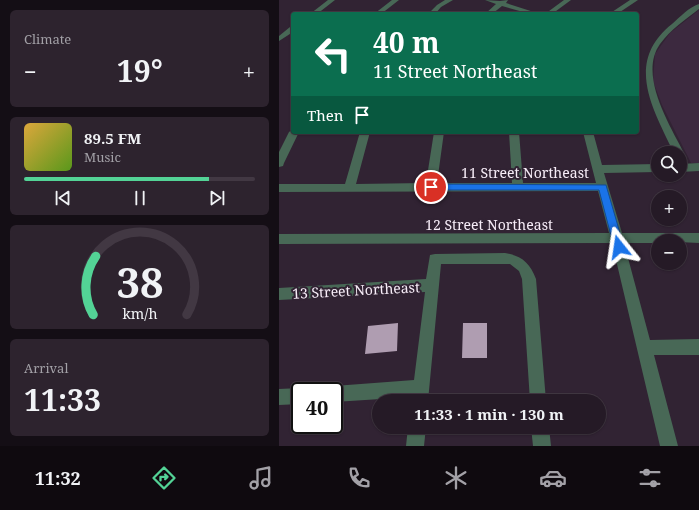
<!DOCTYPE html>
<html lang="en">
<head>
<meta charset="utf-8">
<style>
  :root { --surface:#251a26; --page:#2d232e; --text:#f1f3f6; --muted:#a3a1a7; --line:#423843; --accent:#53d396 }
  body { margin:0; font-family:"Noto Serif",serif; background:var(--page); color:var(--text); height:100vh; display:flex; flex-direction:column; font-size:15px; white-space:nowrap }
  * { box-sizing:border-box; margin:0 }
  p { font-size:13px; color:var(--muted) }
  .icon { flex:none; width:22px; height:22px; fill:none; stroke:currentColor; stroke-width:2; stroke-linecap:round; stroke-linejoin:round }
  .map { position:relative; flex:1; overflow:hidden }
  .drawer { display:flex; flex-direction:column; gap:10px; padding:10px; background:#140e15; width:279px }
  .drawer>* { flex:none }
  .hud { position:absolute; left:12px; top:12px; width:348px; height:122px; border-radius:4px; box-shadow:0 1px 3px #0004,0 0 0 1px var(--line); background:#0b6e4f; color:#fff; overflow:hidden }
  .tools { position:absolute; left:372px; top:146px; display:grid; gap:8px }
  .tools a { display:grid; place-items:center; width:36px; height:36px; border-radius:50%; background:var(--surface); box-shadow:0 1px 3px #0004,0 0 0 1px var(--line); font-size:20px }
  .speed { position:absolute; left:12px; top:382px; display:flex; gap:8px; font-size:20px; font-weight:700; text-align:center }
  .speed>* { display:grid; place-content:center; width:52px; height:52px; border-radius:50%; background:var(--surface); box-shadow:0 1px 3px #0004,0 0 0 1px var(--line); line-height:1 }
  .speed .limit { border:2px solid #111; border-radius:6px; background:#fff; color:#111 }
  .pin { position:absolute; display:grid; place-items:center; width:34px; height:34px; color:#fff; margin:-17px; border:2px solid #fff; border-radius:50%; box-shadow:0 1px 4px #0007 }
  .me { position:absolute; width:44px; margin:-22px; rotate:345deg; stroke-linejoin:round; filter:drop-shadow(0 0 3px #0008) }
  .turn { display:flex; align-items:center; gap:14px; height:84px; padding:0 16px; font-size:18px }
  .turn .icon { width:52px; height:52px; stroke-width:2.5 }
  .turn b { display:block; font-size:28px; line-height:34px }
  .then { display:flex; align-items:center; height:38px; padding:0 16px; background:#0003; gap:8px; font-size:15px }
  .big { font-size:30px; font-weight:700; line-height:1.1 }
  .drawer .card { flex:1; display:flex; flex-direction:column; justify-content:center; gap:6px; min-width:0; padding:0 14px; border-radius:6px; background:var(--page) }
  .drawer .dial { align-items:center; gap:0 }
  .dial svg { height:104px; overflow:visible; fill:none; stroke:var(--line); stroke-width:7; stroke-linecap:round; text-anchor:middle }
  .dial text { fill:var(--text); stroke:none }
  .song { display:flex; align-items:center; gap:12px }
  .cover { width:48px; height:48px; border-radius:6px; background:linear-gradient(135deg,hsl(40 70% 55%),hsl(90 70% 35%)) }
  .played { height:4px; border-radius:2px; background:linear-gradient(90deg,var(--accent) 80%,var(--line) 80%) }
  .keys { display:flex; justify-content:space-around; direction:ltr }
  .heat { display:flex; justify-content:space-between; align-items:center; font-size:22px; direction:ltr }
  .trip { position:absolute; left:93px; top:394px; width:234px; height:40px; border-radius:20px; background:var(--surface); box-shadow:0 1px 3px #0004,0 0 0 1px var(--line); font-weight:700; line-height:40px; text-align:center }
  .dock { display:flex; height:64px; justify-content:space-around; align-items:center; background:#0f0a0f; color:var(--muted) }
  .dock .icon { width:28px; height:28px }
  .dock .on { color:var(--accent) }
  .dock b { font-size:18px; color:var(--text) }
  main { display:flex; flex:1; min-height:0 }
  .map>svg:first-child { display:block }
  .built { fill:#3c293f }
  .building { fill:#af9db1 }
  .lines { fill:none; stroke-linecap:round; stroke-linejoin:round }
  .minor { fill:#486856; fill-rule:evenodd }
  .route { fill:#1a73e8; stroke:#114b97 }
  .labels { text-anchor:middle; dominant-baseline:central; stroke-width:4; stroke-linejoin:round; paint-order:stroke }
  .street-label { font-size:14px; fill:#f7edf8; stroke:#312333 }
</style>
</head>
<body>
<main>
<section class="drawer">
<div class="card"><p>Climate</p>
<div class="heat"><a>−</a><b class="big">19°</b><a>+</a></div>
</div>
<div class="card">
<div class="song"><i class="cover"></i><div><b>89.5 FM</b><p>Music</p></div></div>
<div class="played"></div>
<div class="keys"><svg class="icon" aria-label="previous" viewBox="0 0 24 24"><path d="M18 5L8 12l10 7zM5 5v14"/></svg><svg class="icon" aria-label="pause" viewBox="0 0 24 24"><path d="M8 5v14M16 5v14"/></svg><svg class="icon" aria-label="next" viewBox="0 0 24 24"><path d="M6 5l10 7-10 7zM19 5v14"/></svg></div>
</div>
<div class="card dial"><svg viewBox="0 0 100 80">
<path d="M14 69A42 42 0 1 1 86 69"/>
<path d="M14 69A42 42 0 0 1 16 24" stroke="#53d396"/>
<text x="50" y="56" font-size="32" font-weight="700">38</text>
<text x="50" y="72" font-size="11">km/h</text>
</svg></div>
<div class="card"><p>Arrival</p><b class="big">11:33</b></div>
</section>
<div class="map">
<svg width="420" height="446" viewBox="0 0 420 446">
  <rect width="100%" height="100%" fill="#312333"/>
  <!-- built -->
  <path class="built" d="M420 10V163H412L383 105 374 81 376 54 391 33Z"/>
  <!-- building -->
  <path class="building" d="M119 323 118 351 86 354 89 326Z
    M184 323H208V358H183Z"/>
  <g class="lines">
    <!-- minor -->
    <path class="minor" d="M49 0H56L38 14H31Z
      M113 0H120L102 14H95Z
      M166 0H174L162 7 156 14H149L158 5Z
      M206 0 221 1 229 0 227 3 261 14H251L223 6 213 14H206L217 4Z
      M285 0H292L273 14H266Z
      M351 0H359L338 14H330Z
      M420 4V9C406 20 392 29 381 44 359 75 391 125 405 153L401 156V153H395C374 109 345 62 393 24 401 17 410 7 420 4Z
      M11 27H14V32L0 41V36Z
      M14 129V132H20L5 163 4 166 0 167V152L10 132Z
      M81 132H91L77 184 147 183 155 132H165L158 183H233L230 132H240L244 183H317L304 132H314L323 165 379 164V172L325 173 343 233H420V243L379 241V243H345L371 340 420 339V355H375L399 446H381L333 243 0 244V234L330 233 319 191 0 192V184H66Z
      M420 163V171L401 172V164Z
      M226 253C243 256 251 263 257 279L267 401H251L243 279 240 271 231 264H162L149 401H133V397L55 402V391H48L49 388 55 386 135 380 146 292 0 300V288L147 279 151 255 156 254Z
      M21 388 27 391H21V404L0 405V389Z
      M129 427H147L145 446H127Z
      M252 427H270L272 446H254Z"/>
  </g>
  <!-- route -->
  <path class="route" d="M152 184 327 185 345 247 343 250H337L335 247 320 190H152L148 187Z"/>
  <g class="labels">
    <!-- street labels -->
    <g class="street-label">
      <text x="246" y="172">11 Street Northeast</text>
      <text x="210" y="224">12 Street Northeast</text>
      <text transform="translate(77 290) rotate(-3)">13 Street Northeast</text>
    </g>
  </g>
</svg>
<div class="tools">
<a><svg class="icon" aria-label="search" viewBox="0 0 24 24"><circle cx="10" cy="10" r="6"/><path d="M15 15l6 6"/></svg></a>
<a>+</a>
<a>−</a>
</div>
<div class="speed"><div class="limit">40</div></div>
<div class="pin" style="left:152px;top:187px;background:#d93025"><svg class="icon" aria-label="arrive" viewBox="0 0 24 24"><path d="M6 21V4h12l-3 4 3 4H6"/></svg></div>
<svg class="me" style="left:340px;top:247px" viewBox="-20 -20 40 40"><path d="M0-17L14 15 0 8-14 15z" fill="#1a73e8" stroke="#fff" stroke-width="4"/></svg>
<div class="trip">11:33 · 1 min · 130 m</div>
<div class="hud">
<div class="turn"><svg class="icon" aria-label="left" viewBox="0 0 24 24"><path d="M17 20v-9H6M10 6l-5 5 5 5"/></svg><div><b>40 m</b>11 Street Northeast</div></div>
<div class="then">Then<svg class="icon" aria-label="arrive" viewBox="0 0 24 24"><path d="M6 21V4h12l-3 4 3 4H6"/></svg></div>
</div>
</div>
</main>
<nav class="dock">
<b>11:32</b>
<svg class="icon on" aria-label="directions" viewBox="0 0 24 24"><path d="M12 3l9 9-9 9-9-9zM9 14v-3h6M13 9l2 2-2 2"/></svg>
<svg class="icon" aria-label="music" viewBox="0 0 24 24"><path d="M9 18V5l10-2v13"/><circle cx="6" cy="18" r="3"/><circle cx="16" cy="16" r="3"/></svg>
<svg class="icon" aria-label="phone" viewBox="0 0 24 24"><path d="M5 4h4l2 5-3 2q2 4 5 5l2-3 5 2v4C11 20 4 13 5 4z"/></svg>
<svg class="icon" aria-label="climate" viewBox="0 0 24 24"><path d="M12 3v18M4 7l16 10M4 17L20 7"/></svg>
<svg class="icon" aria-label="car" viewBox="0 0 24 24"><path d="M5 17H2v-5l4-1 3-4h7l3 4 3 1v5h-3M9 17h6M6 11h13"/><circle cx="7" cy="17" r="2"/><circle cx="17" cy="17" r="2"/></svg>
<svg class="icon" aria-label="filters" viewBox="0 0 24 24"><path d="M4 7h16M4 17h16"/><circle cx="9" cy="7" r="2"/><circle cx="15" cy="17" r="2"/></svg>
</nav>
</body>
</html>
